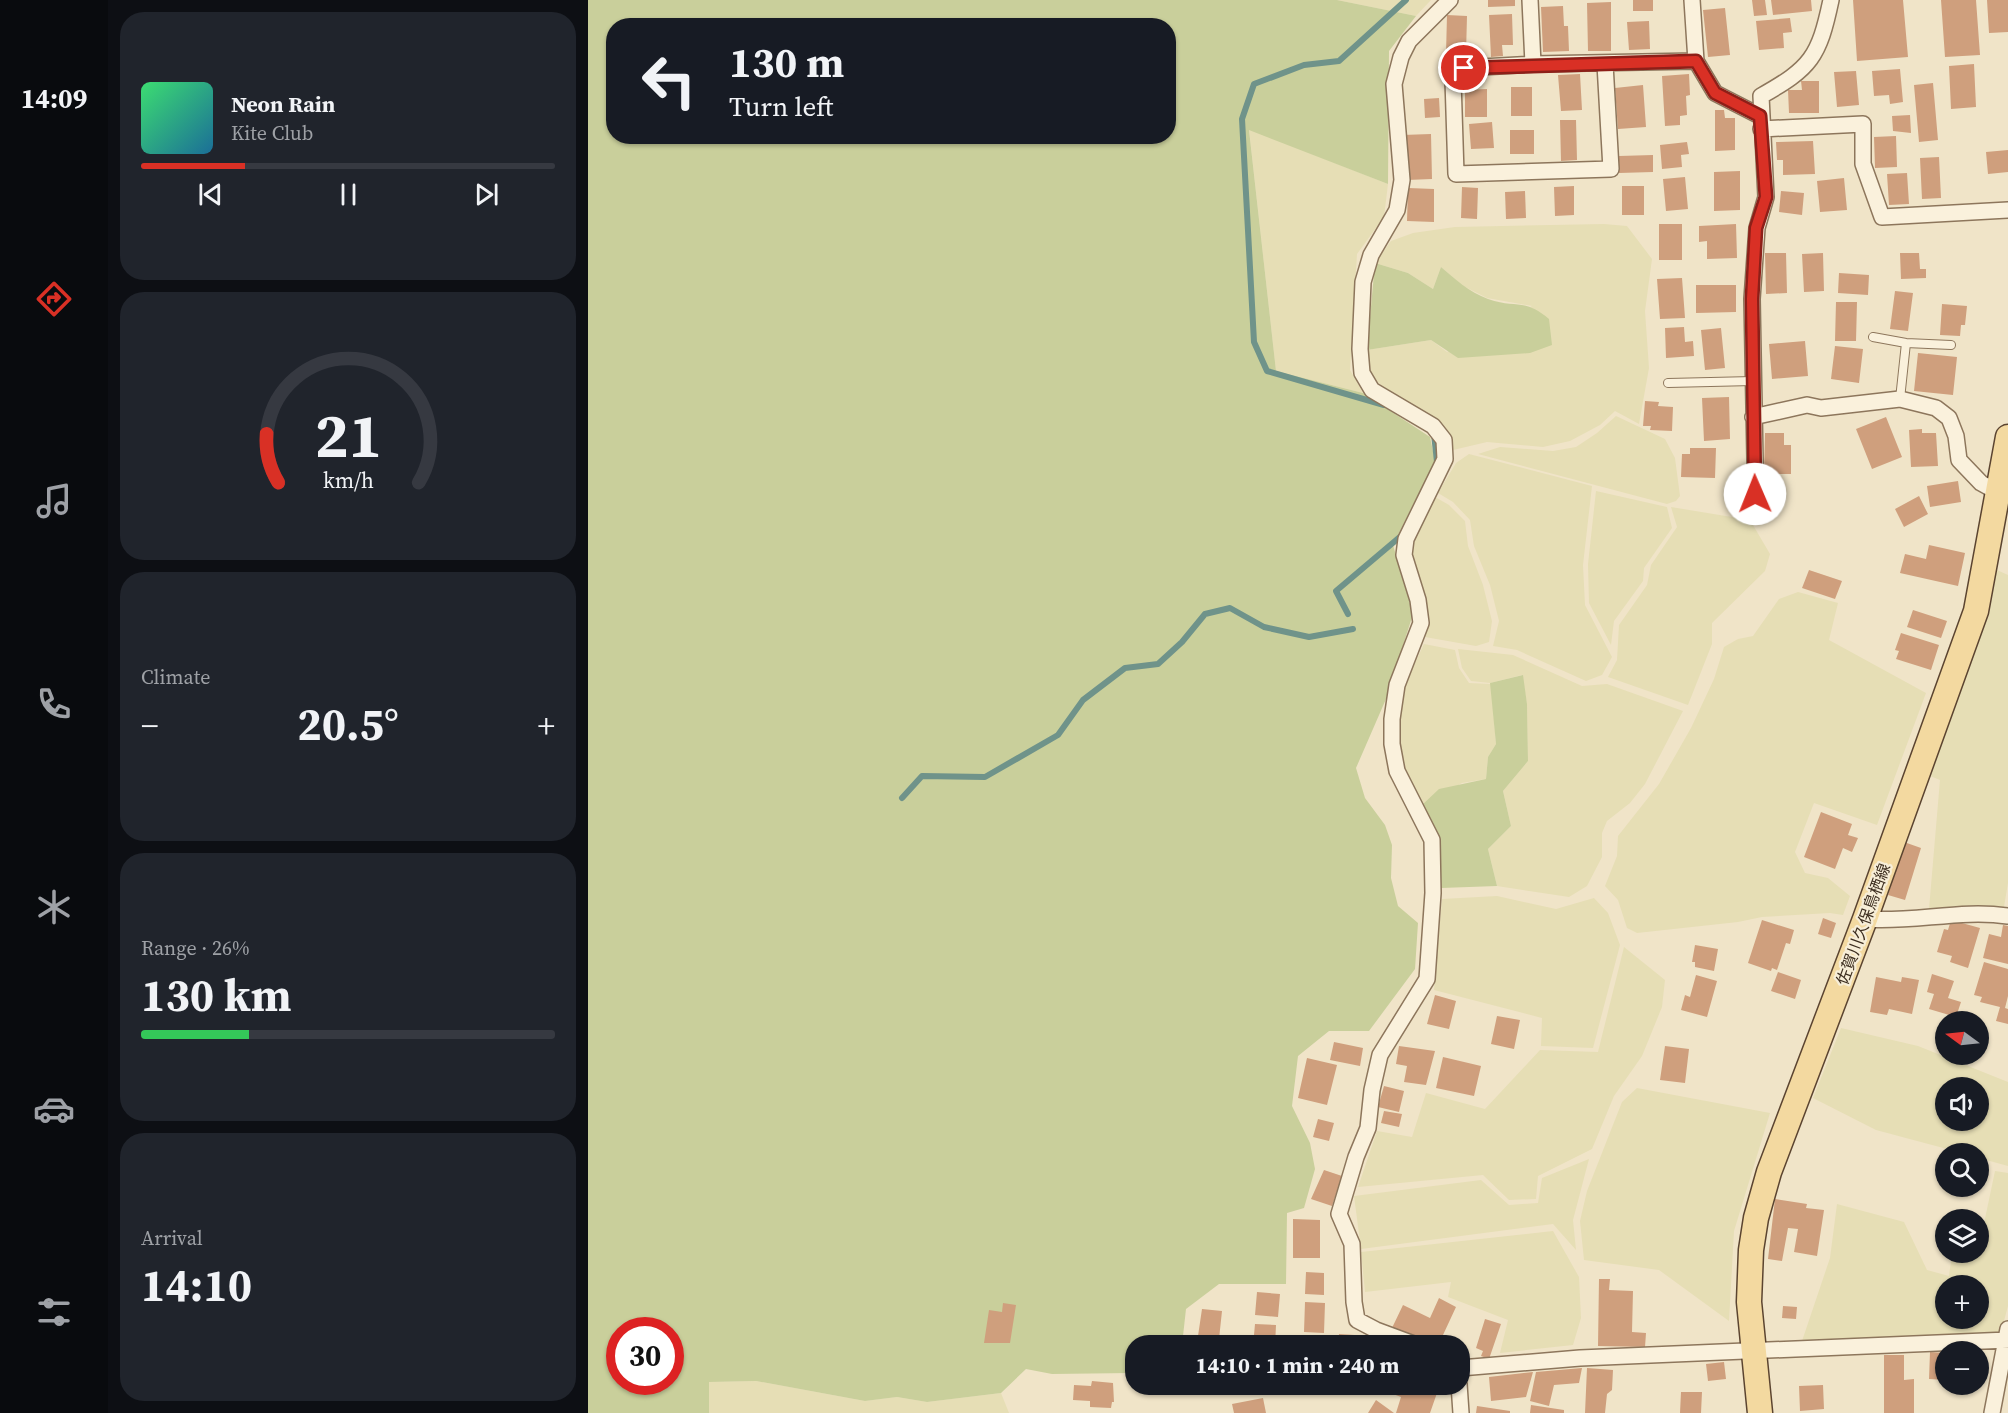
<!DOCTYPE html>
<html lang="en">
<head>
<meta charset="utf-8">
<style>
  :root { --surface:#171b24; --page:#20242c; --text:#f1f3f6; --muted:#9ea1a6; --line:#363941; --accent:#d93025 }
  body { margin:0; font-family:"Source Serif 4","Noto Sans JP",serif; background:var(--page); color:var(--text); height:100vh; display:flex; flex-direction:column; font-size:22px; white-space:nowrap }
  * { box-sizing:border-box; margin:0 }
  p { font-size:20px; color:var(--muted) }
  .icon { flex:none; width:33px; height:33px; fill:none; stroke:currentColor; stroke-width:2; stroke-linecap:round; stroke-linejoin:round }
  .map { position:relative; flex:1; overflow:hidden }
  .sheet { display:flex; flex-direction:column; gap:12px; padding:12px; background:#0d0f14; width:480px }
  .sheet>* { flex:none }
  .top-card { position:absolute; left:18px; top:18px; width:570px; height:126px; border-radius:24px; box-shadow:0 2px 4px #0004; background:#171b24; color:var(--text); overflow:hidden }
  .needle { width:39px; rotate:285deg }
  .tools { position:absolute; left:1347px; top:1011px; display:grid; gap:12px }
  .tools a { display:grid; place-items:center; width:54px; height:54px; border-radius:50%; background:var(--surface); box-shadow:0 2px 4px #0004; font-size:30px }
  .speed { position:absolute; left:18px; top:1317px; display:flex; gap:12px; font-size:30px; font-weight:700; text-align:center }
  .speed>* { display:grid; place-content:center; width:78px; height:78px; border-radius:50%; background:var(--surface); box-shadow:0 2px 4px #0004; line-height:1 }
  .speed .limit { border:9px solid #d22; background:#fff; color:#111 }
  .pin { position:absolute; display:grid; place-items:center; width:51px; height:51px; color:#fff; margin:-26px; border:3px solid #fff; border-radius:50%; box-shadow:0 2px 6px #0007 }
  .me { position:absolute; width:66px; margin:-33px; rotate:359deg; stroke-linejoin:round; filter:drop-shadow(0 0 4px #0008) }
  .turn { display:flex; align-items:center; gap:21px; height:126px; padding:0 24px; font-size:27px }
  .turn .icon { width:78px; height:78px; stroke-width:2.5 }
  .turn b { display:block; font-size:42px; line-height:51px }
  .big { font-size:45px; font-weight:700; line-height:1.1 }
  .sheet .tile { flex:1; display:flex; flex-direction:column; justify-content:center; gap:9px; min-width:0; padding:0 21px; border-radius:24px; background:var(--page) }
  .sheet .dial { align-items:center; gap:0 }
  .dial svg { height:156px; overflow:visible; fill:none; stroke:var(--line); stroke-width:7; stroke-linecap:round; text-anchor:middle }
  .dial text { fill:var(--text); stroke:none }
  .song { display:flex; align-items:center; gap:18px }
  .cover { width:72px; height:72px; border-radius:9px; background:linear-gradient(135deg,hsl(140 70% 55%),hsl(200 70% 35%)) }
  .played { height:6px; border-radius:3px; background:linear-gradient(90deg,var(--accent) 25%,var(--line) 25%) }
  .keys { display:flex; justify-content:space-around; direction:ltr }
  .heat { display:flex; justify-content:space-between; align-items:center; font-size:33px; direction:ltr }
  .charge { height:9px; border-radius:4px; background:linear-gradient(90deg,#34c759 26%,var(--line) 0) }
  .trip { position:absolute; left:537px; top:1335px; width:345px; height:60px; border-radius:24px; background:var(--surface); box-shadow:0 2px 4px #0004; font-weight:700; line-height:60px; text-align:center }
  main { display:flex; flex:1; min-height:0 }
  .dock { display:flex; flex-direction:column; width:108px; justify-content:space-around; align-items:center; background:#090b0e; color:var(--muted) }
  .dock .icon { width:42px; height:42px }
  .dock .current { color:var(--accent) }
  .dock b { font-size:27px; color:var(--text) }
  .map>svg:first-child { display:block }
  .farmland { fill:#e6deb5; fill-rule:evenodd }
  .green { fill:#c9cf9b; fill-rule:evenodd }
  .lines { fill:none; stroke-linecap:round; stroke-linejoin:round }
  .stream { stroke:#6f938a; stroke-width:6 }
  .building { fill:#cf9f7d }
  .lane-casing { stroke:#8d765c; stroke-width:10 }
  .street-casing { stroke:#8d765c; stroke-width:18 }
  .primary-casing { stroke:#5b4430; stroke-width:27 }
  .lane { stroke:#faf1dc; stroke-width:8 }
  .street { stroke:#faf1dc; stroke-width:15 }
  .primary { stroke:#f3d9a0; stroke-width:24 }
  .route-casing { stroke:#8d1f18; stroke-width:15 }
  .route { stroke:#d93025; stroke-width:10 }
  .labels { text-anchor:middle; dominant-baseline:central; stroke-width:4.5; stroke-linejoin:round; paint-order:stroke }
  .street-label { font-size:16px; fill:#3d2e20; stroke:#f7eed8 }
</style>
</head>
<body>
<main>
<nav class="dock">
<b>14:09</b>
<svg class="icon current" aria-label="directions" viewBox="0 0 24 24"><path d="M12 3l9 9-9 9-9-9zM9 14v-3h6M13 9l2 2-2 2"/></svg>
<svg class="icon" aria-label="music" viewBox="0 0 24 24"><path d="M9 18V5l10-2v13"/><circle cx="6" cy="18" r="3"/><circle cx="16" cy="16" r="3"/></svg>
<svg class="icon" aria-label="phone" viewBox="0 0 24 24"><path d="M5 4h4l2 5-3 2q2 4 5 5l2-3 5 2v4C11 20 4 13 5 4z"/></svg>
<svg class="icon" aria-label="climate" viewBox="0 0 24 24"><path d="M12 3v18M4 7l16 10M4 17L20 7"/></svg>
<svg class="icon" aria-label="car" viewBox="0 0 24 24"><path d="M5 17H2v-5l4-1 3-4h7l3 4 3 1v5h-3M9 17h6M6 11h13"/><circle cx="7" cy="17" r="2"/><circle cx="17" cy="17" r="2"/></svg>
<svg class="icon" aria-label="filters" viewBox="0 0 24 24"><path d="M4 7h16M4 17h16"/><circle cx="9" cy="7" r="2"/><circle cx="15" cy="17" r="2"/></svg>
</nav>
<section class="sheet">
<div class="tile">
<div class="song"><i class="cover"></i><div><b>Neon Rain</b><p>Kite Club</p></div></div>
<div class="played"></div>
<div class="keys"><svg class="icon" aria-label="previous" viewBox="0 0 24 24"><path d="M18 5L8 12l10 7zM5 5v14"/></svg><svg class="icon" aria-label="pause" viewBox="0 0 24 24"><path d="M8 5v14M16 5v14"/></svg><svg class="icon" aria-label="next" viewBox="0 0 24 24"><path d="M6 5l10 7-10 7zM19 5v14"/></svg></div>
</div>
<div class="tile dial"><svg viewBox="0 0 100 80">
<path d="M14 69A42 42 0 1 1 86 69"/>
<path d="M14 69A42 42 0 0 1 8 44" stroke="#d93025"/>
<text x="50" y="56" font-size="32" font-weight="700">21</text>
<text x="50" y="72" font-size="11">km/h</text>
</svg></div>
<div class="tile"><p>Climate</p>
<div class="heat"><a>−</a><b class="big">20.5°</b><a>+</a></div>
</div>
<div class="tile"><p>Range · 26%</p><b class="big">130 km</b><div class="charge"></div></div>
<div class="tile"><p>Arrival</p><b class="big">14:10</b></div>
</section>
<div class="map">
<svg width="1420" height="1413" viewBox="0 0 1420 1413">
  <rect width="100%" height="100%" fill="#f0e4c8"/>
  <!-- farmland -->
  <path class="farmland" d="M749 0H843L828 16Z
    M661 129 800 184 796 217 769 254 762 370 775 393 688 371Z
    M1016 224 1039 226 1064 259 1057 311 1061 368 1051 424 1027 411 1012 425 982 441 955 447 899 442 865 450 856 427 827 406 799 390 784 377 779 350 843 340 859 352 944 306 899 298 875 286 853 267 845 289 820 273 787 263 803 241 825 233 867 227Z
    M1028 416 1077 439 1087 458 1092 496 1088 501 1079 504 890 454 912 447 965 451 988 447 1009 433Z
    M881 454 1004 486 995 565 997 605 1024 657 1014 675 998 681 929 650 905 646 911 621 902 585 886 546 882 520 865 502 850 493 868 463Z
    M1008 491 1079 507 1084 528 1056 568 1055 581 1026 621 1023 645 1001 603 1000 564Z
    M847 497 861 505 877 521 880 546 895 585 904 621 901 642 888 646 837 637 840 621 838 601 822 556 825 539Z
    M1083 507 1162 520 1182 554 1177 571 1124 623V644L1100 705 1020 677 1029 660 1031 625 1059 585 1063 565 1089 527Z
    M1409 570 1420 575V883L1416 907 1380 906 1341 909 1352 780 1342 776 1387 650Z
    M1210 592 1250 603 1241 640 1338 693 1289 825 1226 803 1207 852 1217 873 1240 878 1262 896 1255 915 1242 913 1174 917 1150 922 1049 933 1039 928 1030 900 1017 886 1029 856 1030 836 1071 784 1103 728 1126 679 1136 647 1150 639 1165 636 1191 599Z
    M836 644 867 650 871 668 881 683 903 684 908 744 900 757 898 779 874 783 833 806 815 766 810 747 812 695Z
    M870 649 925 655 994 686 1019 684 1095 711 1057 784 1042 803 1019 821 1014 833V857L999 886 981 897 909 886 900 849 923 826 915 791 940 761 939 704 934 675 902 683 883 681 874 668Z
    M909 896 968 909 1006 898 1020 913 1032 945 1005 1048 953 1046 954 1018 846 990 854 899Z
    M1036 947 1077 980 1074 1007 1054 1056 1026 1096 1004 1149 950 1176 948 1199 921 1200 895 1175 770 1187 789 1131 824 1137 838 1093 897 1109 952 1050 1010 1052Z
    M1253 1028 1330 1046 1420 1082V1166L1391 1158 1390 1154 1374 1153 1288 1130 1225 1098ZM1358 1088H1390V1120H1358Z
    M1049 1088 1182 1113 1146 1231 1141 1321 1071 1270 996 1260 992 1221 999 1191 1034 1102Z
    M1001 1159 985 1220 988 1250 965 1224 773 1249 766 1196 893 1180 921 1205 950 1203 954 1178Z
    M1407 1171 1420 1173V1306L1413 1332 1214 1341 1242 1258 1249 1204 1316 1222 1339 1270 1361 1276 1364 1253 1390 1252ZM1358 1286H1390V1318H1358Z
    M965 1231 991 1277 993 1318 985 1345 912 1353 920 1320 860 1297 863 1282 777 1292 773 1252Z
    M168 1381 277 1401 309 1397 339 1402 413 1393 421 1413H121V1382Z"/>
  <!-- green -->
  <path class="green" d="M0 0H749L828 16 801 51 800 184 661 130 688 371 775 393 842 437 847 461 805 545 825 614 798 699 768 768 777 798 797 825 804 845 803 878 810 906 830 923 827 969 781 1031H741L710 1056 704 1106 722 1143 727 1169 716 1208 699 1213 698 1284H631L598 1309 594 1345 548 1346 547 1371 543 1373 464 1374 438 1369 413 1393 339 1402 309 1397 277 1401 168 1381 121 1382V1413H0ZM26 26H580V136H26ZM32 1330H82V1382H32Z
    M787 263 820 273 845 289 853 267C867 279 881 292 900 299 928 309 934 297 961 319L964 345 942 353 870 358 843 340 779 350Z
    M935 675 939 704 940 761 915 791 923 826 900 849 909 886 853 888 851 836 833 806 851 789 898 779 900 757 908 744 902 683Z"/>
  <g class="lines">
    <!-- stream -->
    <path class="stream" d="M796 405 679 371 666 342 654 119 666 84 716 65 751 61 818 0
      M846 434 849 462
      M760 614 748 591 813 536
      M314 798 334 776 397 777 470 735 495 700 537 668 570 664 594 642 617 614 642 608 676 627 721 637 765 629"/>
  </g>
  <!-- building -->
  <path class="building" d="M900 0H927V6L900 7Z
    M1045 0H1065V11H1045Z
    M1164 0H1177L1179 15 1166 16Z
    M1183 0H1223L1224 11 1185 15Z
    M1265 0H1315L1320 57 1269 61Z
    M1353 0H1388L1392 55 1357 57Z
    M1399 0H1420V32L1401 33Z
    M1023 2V51H1000L999 3Z
    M975 6 976 26H980L981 51 955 52 953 7Z
    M1137 8 1142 55 1120 57 1115 10Z
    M924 14 925 45H914L915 56 903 57 901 15Z
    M859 15 879 16 878 54H858Z
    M1202 18 1204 32 1195 33 1196 48 1171 50 1168 21Z
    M1061 21 1062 49 1041 50 1039 22Z
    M1386 64 1388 107 1363 109 1361 66Z
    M1312 69 1315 102 1302 104 1301 95 1286 96 1284 71Z
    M1268 71 1271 105 1249 107 1246 72Z
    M992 74 994 110 973 111 970 75Z
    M1101 74 1102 95 1098 96 1099 115 1092 116V125L1077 126 1074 76Z
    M1213 81H1231V113H1201L1200 90H1214Z
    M1345 83 1350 140 1331 142 1326 85Z
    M1055 85 1058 127 1030 129 1027 88Z
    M923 87H944V116H923Z
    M899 89V117H877V90Z
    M851 98 852 117 837 118 836 99Z
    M1127 110H1136L1137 118H1147V150L1127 151Z
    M1322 115 1323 133 1305 131 1304 116Z
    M972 120H988L989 160 973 161Z
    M904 122 906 148 883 149 881 124Z
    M922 130H946V154H922Z
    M843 134 844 179 819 180 814 135Z
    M1308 136 1309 167 1287 168 1286 137Z
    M1225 141 1227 174 1195 175V160H1189L1188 142Z
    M1099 142 1101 154 1093 155 1094 167 1074 169 1072 145Z
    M1420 150V172L1400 174 1398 152Z
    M1065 155V172L1031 173V156Z
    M1351 157 1353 198 1334 199 1332 158Z
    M1152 171V210L1126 211V172Z
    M1319 173 1321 204 1301 205 1299 174Z
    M1097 177 1100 209 1078 211 1075 179Z
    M1256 178 1259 210 1232 212 1229 181Z
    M986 186V215L967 216 966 187Z
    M1034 186H1056V215H1034Z
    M874 187 890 188 889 219 873 218Z
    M820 188 846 189V222L819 221Z
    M937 191 938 218 918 219 917 192Z
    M1193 191 1216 193 1214 215 1191 212Z
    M1071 224H1094V260H1071Z
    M1148 224 1149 258 1119 259V241L1111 242V226Z
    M1177 253H1198L1199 293 1178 294Z
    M1235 253 1236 291 1216 292 1214 254Z
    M1312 253H1331L1332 269H1338V278L1313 279Z
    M1251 273 1281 275 1280 295 1250 293Z
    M1094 278 1097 318 1072 319 1069 279Z
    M1108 285H1148V312L1108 313Z
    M1307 291 1325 293 1320 331 1302 329Z
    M1248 302H1269L1268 341H1247Z
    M1354 304 1379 306 1377 325H1373L1372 336 1352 335Z
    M1096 327 1097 342 1105 341 1106 356 1078 358 1077 328Z
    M1133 328 1137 368 1117 370 1113 330Z
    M1217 341 1220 376 1184 379 1181 344Z
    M1247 346 1275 349 1271 383 1243 379Z
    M1330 353 1369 357 1365 395 1326 391Z
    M1141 397 1142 439 1116 441 1114 398Z
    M1057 401 1071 402 1070 406 1085 407 1084 431 1062 430 1063 426H1055Z
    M1298 417 1314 457 1284 469 1268 429Z
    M1334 429V433H1348L1350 466 1323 467 1321 430Z
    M1177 433H1196V445H1203V474H1176Z
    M1102 448H1128L1127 478 1093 477 1094 454H1102Z
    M1370 481 1373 502 1342 507 1339 486Z
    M1331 496 1340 514 1316 527 1307 509Z
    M1341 545 1377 553 1370 586 1312 573 1317 554 1338 559Z
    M1221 570 1254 581 1247 599 1214 588Z
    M1325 610 1359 621 1353 638 1319 627Z
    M1313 633 1351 645 1343 670 1308 659 1311 651 1307 650Z
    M1233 812 1264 824 1260 835 1270 838 1264 852 1255 848 1247 869 1216 857Z
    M1316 842 1333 848 1317 900 1300 895Z
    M1235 918 1248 923 1243 938 1230 934Z
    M1174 920 1206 930 1202 944 1198 943 1189 970 1184 968 1183 971 1160 963Z
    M1363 920 1392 928 1380 968 1362 962 1364 956 1349 952 1356 929 1360 930Z
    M1415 925 1420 926V964L1395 958 1401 934 1413 937Z
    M1107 945 1130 949 1126 971 1107 967V962H1104Z
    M1396 962 1420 969V996L1417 1008 1420 1009V1024L1408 1021 1412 1007 1392 1002 1394 997 1386 995Z
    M1190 972 1213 980 1207 999 1183 991Z
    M1344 974 1366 981 1360 998 1373 1002 1368 1017 1341 1009 1346 994 1339 992Z
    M1108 975 1129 981 1119 1017 1093 1010 1097 995 1102 997Z
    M1288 977 1313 982 1314 977 1331 980 1324 1014 1301 1009 1299 1015 1282 1012Z
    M847 995 868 1001 861 1029 839 1024Z
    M909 1016 932 1020 926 1049 903 1044Z
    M746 1042 775 1048 772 1066 742 1060Z
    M811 1046 847 1051 838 1085 816 1082 819 1066 808 1064Z
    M1077 1046 1101 1049 1097 1083 1072 1080Z
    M855 1057 893 1066 886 1096 848 1088Z
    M719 1058 749 1065 739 1105 710 1098Z
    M796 1086 816 1091 811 1112 790 1107Z
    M796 1111 814 1114 811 1127 793 1123Z
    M730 1119 746 1123 741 1141 725 1137Z
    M736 1170 754 1176 744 1206 723 1199Z
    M1187 1199 1219 1204 1218 1208 1236 1210 1229 1256 1206 1252 1210 1229 1200 1228 1194 1261 1180 1259Z
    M705 1219 732 1220V1258H705Z
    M718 1272 736 1273V1295L717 1294Z
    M1011 1279H1022L1021 1290 1045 1291 1044 1332 1058 1333 1057 1347 1010 1346Z
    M669 1292 692 1294 690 1317 667 1315Z
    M851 1298 868 1307 855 1335 878 1345 872 1359V1346H841L804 1328 815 1305 842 1318Z
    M717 1302 737 1303 736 1333 716 1332Z
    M415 1303 428 1305 422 1343H396L401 1310 414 1312Z
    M1195 1306 1209 1307 1208 1319 1194 1318Z
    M614 1309 634 1311 631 1339 610 1336Z
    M897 1319 913 1324 901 1359 893 1356 895 1351 888 1348Z
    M667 1324 688 1325 687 1346H665Z
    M751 1334 782 1336V1339L792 1340 791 1346H750Z
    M1342 1352 1358 1353V1380L1341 1379Z
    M1296 1355H1316V1380L1326 1379V1413H1296Z
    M1136 1362 1138 1379 1120 1381 1118 1364Z
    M994 1368 991 1383 966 1385 961 1406 942 1401 948 1372Z
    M999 1368 1025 1370 1024 1390 1019 1394 1017 1413H997Z
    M945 1372 938 1397 903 1401 901 1377Z
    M504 1381 525 1383 526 1402H524L523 1408 502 1407V1401L485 1400 486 1385 503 1386Z
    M808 1384H823L849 1393 842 1413H808L813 1397 805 1394Z
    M1235 1385 1236 1409 1212 1411 1211 1386Z
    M1093 1392H1114L1113 1413H1092Z
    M675 1398 678 1413H646L644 1404Z
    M788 1400 806 1413H780Z
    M943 1405 976 1410V1413H942Z
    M889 1406 922 1411V1413H888Z"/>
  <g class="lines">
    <!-- lane casing -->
    <g class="lane-casing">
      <path id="lane" d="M1285 337 1318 343 1363 345
        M1080 383 1165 381
        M1312 399 1318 343"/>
    </g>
    <!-- street casing -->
    <g class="street-casing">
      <path id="street" d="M942 0 945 64 876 68 865 80 868 174 1023 169 1017 64
        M1108 61 1127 93 1172 116
        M945 64 1108 61 1104 0
        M1173 129 1275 124V164L1294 217 1420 210
        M1165 417 1219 405 1233 408 1312 399 1348 408 1361 418 1368 436 1371 460 1393 483 1411 493
        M1168 514 1164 299 1169 228 1178 197 1173 96C1223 68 1231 57 1243 0
        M1277 919C1325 923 1372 909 1420 916
        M831 1346 788 1330 769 1320 766 1302 764 1244 751 1214 768 1157 780 1128 784 1090 792 1055 839 979 845 893 844 840 809 771 804 744V719L809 685 833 623 830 600 816 555 818 539 857 459 856 440 845 426 784 390 774 373 772 349 775 282 783 255 809 210 814 180 806 84 813 57 821 41 862 0
        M872 1368 992 1358 1420 1340
        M871 1384 873 1413
        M1404 1413 1420 1329"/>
    </g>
    <!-- primary casing -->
    <g class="primary-casing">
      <path id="primary" d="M1172 1413 1161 1302 1163 1250 1168 1218 1181 1172 1277 919 1388 611 1420 437"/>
    </g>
    <!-- lane -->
    <use href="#lane" class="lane"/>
    <!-- street -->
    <use href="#street" class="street"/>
    <!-- primary -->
    <use href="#primary" class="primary"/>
  </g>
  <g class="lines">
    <!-- route casing -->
    <g class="route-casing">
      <path id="route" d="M876 68 1108 61 1127 93 1172 116 1178 197 1168 228 1164 299 1167 494"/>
    </g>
    <!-- route -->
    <use href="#route" class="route"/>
  </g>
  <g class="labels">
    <!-- street labels -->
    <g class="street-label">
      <text transform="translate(1275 924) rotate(-70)">佐賀川久保鳥栖線</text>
    </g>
  </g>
</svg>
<div class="tools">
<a><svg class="needle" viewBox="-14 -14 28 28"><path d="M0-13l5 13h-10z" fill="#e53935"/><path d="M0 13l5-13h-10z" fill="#9ea1a6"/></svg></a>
<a><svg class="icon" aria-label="sound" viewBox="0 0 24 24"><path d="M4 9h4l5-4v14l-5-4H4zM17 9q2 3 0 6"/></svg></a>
<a><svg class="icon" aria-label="search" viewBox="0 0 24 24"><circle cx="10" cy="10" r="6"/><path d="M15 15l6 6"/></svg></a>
<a><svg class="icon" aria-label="layers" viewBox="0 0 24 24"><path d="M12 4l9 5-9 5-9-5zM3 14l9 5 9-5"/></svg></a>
<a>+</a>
<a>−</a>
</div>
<div class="speed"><div class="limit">30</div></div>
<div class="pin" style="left:876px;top:68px;background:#d93025"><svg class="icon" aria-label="arrive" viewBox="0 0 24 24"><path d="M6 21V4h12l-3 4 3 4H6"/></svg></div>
<svg class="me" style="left:1167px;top:494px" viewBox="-20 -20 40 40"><circle r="19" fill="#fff"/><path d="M0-13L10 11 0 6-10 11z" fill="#d93025"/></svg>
<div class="trip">14:10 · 1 min · 240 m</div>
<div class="top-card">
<div class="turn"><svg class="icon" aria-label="left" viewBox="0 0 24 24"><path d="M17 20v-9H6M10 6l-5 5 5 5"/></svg><div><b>130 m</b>Turn left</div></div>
</div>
</div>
</main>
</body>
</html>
